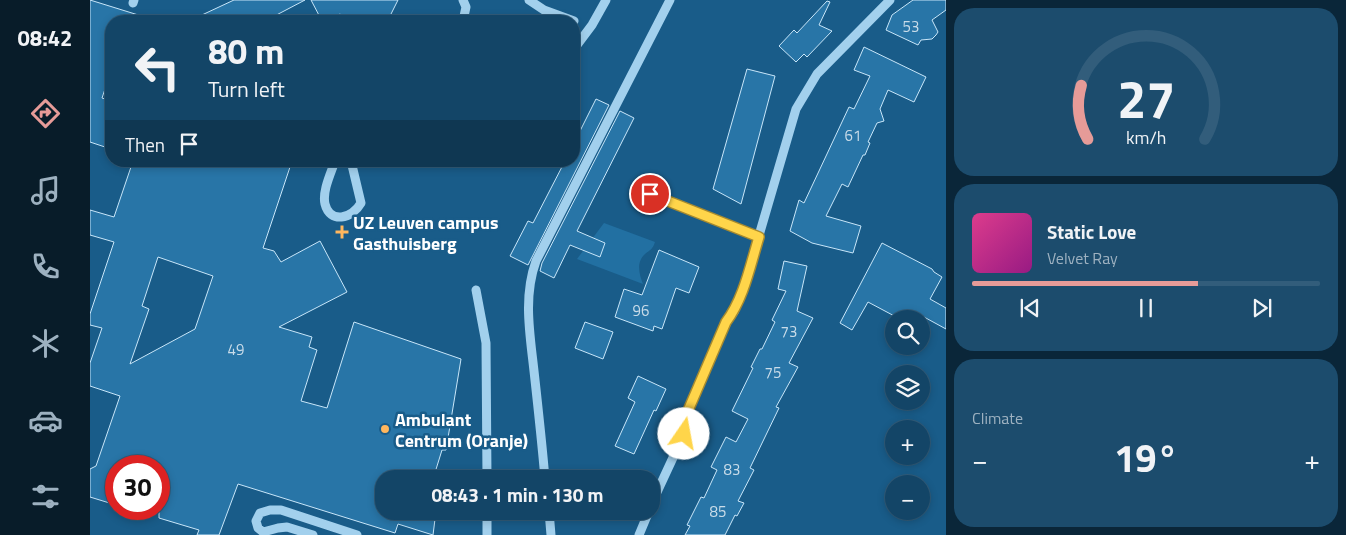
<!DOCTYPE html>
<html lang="en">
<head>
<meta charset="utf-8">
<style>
  :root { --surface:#134567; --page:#1c4c6d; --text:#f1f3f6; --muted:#9db1c0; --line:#325d7b; --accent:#e69b98 }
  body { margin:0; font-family:"Titillium Web",sans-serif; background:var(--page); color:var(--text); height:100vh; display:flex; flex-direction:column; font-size:19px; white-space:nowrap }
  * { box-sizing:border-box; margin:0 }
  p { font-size:16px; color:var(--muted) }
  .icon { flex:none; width:28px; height:28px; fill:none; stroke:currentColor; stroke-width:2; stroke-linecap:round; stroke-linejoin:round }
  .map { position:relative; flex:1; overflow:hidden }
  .panel { display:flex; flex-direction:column; gap:8px; padding:8px; background:#0a2639; width:400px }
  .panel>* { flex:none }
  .top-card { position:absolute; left:15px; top:15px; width:475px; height:152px; border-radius:20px; box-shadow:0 2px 8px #0003,0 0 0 1px var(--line); background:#134567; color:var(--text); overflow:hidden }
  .fabs { position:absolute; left:795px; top:310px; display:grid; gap:10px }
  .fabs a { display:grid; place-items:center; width:45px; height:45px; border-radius:50%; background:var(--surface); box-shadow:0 2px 8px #0003,0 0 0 1px var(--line); font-size:25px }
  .speed { position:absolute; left:15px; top:455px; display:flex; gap:10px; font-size:25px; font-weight:700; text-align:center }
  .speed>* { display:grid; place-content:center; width:65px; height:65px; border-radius:50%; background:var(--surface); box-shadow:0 2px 8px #0003,0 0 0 1px var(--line); line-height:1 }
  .speed .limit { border:8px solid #d22; background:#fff; color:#111 }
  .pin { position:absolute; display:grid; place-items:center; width:42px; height:42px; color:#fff; margin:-21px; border:2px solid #fff; border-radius:50%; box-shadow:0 1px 5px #0007 }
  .me { position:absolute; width:55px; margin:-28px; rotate:12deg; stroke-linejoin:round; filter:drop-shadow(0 0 4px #0008) }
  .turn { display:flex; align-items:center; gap:18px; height:105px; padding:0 20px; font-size:22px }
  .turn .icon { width:65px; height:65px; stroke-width:2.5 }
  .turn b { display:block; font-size:35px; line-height:42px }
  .then { display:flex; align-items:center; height:48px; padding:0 20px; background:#0003; gap:10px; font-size:19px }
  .big { font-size:38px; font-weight:700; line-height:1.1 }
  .panel .widget { flex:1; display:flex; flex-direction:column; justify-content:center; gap:8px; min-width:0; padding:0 18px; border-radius:20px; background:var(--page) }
  .panel .dial { align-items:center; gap:0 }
  .dial svg { height:130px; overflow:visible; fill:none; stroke:var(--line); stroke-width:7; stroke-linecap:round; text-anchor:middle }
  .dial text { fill:var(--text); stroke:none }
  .song { display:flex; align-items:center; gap:15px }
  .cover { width:60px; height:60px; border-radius:8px; background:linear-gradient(135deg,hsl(330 70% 55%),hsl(310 70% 35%)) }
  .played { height:5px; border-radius:2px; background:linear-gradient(90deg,var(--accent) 65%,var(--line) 65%) }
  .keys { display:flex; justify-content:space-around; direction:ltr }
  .heat { display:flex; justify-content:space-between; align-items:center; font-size:28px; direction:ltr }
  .trip { position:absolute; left:285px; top:470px; width:285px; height:50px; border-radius:20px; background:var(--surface); box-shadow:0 2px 8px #0003,0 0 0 1px var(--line); font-weight:700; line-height:50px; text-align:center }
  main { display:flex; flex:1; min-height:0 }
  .dock { display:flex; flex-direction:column; width:90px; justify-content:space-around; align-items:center; background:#081c29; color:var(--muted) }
  .dock .icon { width:35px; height:35px }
  .dock .active { color:var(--accent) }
  .dock b { font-size:22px; color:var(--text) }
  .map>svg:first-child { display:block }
  .green { fill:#2270a2 }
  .building { fill:#2875a7; stroke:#c8e6f9; fill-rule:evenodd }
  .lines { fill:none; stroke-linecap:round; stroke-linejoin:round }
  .minor { stroke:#a2d0ed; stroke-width:9 }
  .route-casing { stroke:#a68a30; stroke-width:12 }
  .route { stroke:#ffd54a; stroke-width:9 }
  .poi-dot { fill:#ffb75e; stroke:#195c89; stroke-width:2 }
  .labels { text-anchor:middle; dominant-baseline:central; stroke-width:5; stroke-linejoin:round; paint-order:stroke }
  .number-label { font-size:15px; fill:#c9dce9 }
  .poi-label { font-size:18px; font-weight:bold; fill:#fff; stroke:#195c89; text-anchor:start }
</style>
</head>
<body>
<main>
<nav class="dock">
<b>08:42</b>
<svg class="icon active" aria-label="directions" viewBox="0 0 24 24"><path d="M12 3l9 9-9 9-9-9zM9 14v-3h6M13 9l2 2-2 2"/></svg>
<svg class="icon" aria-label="music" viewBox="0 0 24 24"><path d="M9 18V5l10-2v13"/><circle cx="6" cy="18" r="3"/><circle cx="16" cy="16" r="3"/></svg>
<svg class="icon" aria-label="phone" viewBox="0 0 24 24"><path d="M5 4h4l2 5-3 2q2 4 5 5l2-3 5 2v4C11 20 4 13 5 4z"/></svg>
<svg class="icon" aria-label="climate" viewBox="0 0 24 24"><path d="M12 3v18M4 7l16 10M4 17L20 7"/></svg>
<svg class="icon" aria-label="car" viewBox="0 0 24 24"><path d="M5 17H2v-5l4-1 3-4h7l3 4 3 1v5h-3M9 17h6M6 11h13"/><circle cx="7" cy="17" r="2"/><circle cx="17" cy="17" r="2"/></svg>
<svg class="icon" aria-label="filters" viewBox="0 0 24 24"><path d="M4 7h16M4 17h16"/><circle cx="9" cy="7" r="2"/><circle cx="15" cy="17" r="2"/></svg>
</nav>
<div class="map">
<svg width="856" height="535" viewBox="0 0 856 535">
  <rect width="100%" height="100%" fill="#195c89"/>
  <!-- green -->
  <path class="green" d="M514 223 565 242C563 249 560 250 555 254 546 262 549 274 553 284L487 259Z"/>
  <!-- building -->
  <path class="building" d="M0 0 58 18V21H21V71L12 98 21 101V149L0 142Z
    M144 0H215L175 21H99Z
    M221 0H308L300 16 295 21H259L250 14 237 21H232Z
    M823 0H856V10L842 20 848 32 846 35 842 39 831 40 828 45 796 30 802 15Z
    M737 1 740 2 729 25 742 31 717 57 714 54 706 62 689 46 704 30 707 33Z
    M774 47 836 77 824 102 798 90 790 109 794 121 787 123 778 142 780 143 775 155H773L758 187 752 184 736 216 771 226 763 253 722 243 700 231 709 200 714 203 759 107 764 109 780 76 764 70Z
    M657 69 685 76 651 204 623 189Z
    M506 99 519 105 438 265 420 256 438 221 443 223 475 161H484V143Z
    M530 111 544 118 487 231 515 243 510 257 480 245 464 278 450 271 452 263Z
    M43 161H202L173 248 184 251 191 262 230 241 257 292 189 327 222 337 219 347 227 350 211 401 237 408 264 322 371 359 356 450H352L343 479H294V511H346L343 535 308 524 305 533 148 484 129 535H107L109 530 69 518V466H26V505L0 497V469L6 466 30 396 0 386V363L12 328 0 325V314L24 242 0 235V210L24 217ZM68 257 123 276 105 329 40 364 59 309 52 306Z
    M792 243 842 269 844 272 852 277 840 299 856 308V329L823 311 819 319H810L778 302 762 330 750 323Z
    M569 250 609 267 599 293 586 288 572 329 564 326 563 331 525 317 534 289 552 295Z
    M694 261 717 266 707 311 723 318 699 363 708 367 686 407 689 408 660 468 664 470 648 501 654 503 647 516 645 515 635 535H595L600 526 597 525 611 497 614 498 627 470 621 467 636 437 646 442 658 419 642 411 663 368 661 367 670 349H672L685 322 682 320 696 291 688 289Z
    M495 322 523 332 513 359 485 348Z
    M548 376 576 389 566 411 564 410 544 454 525 446 545 402 538 398Z"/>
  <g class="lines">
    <!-- minor -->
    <path class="minor" d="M373 0 376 7 373 21
      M439 0 454 10 484 21
      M43 3 44 0
      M395 21 410 19 414 21
      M484 49 502 25 516 0
      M245 161C241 173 232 191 235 204 240 224 262 219 271 203L261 161
      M561 195 669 237
      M386 290 396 343 397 479
      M455 479C452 443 448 407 444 371 440 334 433 297 446 261L580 0
      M561 505 594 434 597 422V413L636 322 644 312 653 290 706 109 727 74 800 0
      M459 511 461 535
      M223 535 197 527 188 528 173 532 168 528 166 521 170 513 180 510H191L267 535
      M397 535V511
      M549 535 559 511"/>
  </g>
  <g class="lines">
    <!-- route casing -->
    <g class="route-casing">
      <path id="route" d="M560 194 669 237C660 266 654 298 636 322L597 413V422L594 434"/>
    </g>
    <!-- route -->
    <use href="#route" class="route"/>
  </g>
  <!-- markers -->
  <g class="poi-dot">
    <path d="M249.5 224.5h5v5h5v5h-5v5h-5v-5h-5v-5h5z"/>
    <circle cx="295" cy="429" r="5"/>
  </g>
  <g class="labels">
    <!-- number labels -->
    <g class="number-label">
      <text x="821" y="26">53</text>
      <text x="763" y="135">61</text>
      <text x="551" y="310">96</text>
      <text x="699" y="331">73</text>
      <text x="146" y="349">49</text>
      <text x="683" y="372">75</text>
      <text x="642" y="469">83</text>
      <text x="628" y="511">85</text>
    </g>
    <!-- poi labels -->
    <g class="poi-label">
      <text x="263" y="222">UZ Leuven campus<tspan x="263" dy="21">Gasthuisberg</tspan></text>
      <text x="305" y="419">Ambulant<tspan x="305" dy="21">Centrum (Oranje)</tspan></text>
    </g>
  </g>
</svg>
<div class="fabs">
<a><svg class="icon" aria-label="search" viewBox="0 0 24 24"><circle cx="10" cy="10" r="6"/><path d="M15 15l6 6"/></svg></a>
<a><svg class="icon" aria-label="layers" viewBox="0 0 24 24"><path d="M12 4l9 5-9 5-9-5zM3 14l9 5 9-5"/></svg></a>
<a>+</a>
<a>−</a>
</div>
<div class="speed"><div class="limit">30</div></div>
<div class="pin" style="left:560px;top:194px;background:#d93025"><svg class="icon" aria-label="arrive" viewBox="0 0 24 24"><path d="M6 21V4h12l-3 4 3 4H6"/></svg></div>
<svg class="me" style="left:594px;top:434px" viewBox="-20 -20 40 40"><circle r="19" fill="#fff"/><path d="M0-13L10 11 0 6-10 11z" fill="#ffd54a"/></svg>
<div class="trip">08:43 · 1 min · 130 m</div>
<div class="top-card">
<div class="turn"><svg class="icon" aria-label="left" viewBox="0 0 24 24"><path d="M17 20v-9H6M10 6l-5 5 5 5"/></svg><div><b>80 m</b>Turn left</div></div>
<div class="then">Then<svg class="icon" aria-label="arrive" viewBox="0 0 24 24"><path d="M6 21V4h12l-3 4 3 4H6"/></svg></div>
</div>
</div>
<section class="panel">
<div class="widget dial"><svg viewBox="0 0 100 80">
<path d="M14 69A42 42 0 1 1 86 69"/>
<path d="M14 69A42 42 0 0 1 10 36" stroke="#e69b98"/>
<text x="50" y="56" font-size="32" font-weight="700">27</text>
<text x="50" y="72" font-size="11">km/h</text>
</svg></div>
<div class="widget">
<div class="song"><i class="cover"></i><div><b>Static Love</b><p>Velvet Ray</p></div></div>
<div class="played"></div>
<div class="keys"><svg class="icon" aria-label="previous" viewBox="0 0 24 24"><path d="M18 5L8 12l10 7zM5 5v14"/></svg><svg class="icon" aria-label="pause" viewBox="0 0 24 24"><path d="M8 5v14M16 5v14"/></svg><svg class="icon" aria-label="next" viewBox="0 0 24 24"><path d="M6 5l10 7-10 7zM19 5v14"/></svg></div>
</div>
<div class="widget"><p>Climate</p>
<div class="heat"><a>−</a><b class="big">19°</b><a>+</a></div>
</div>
</section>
</main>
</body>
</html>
